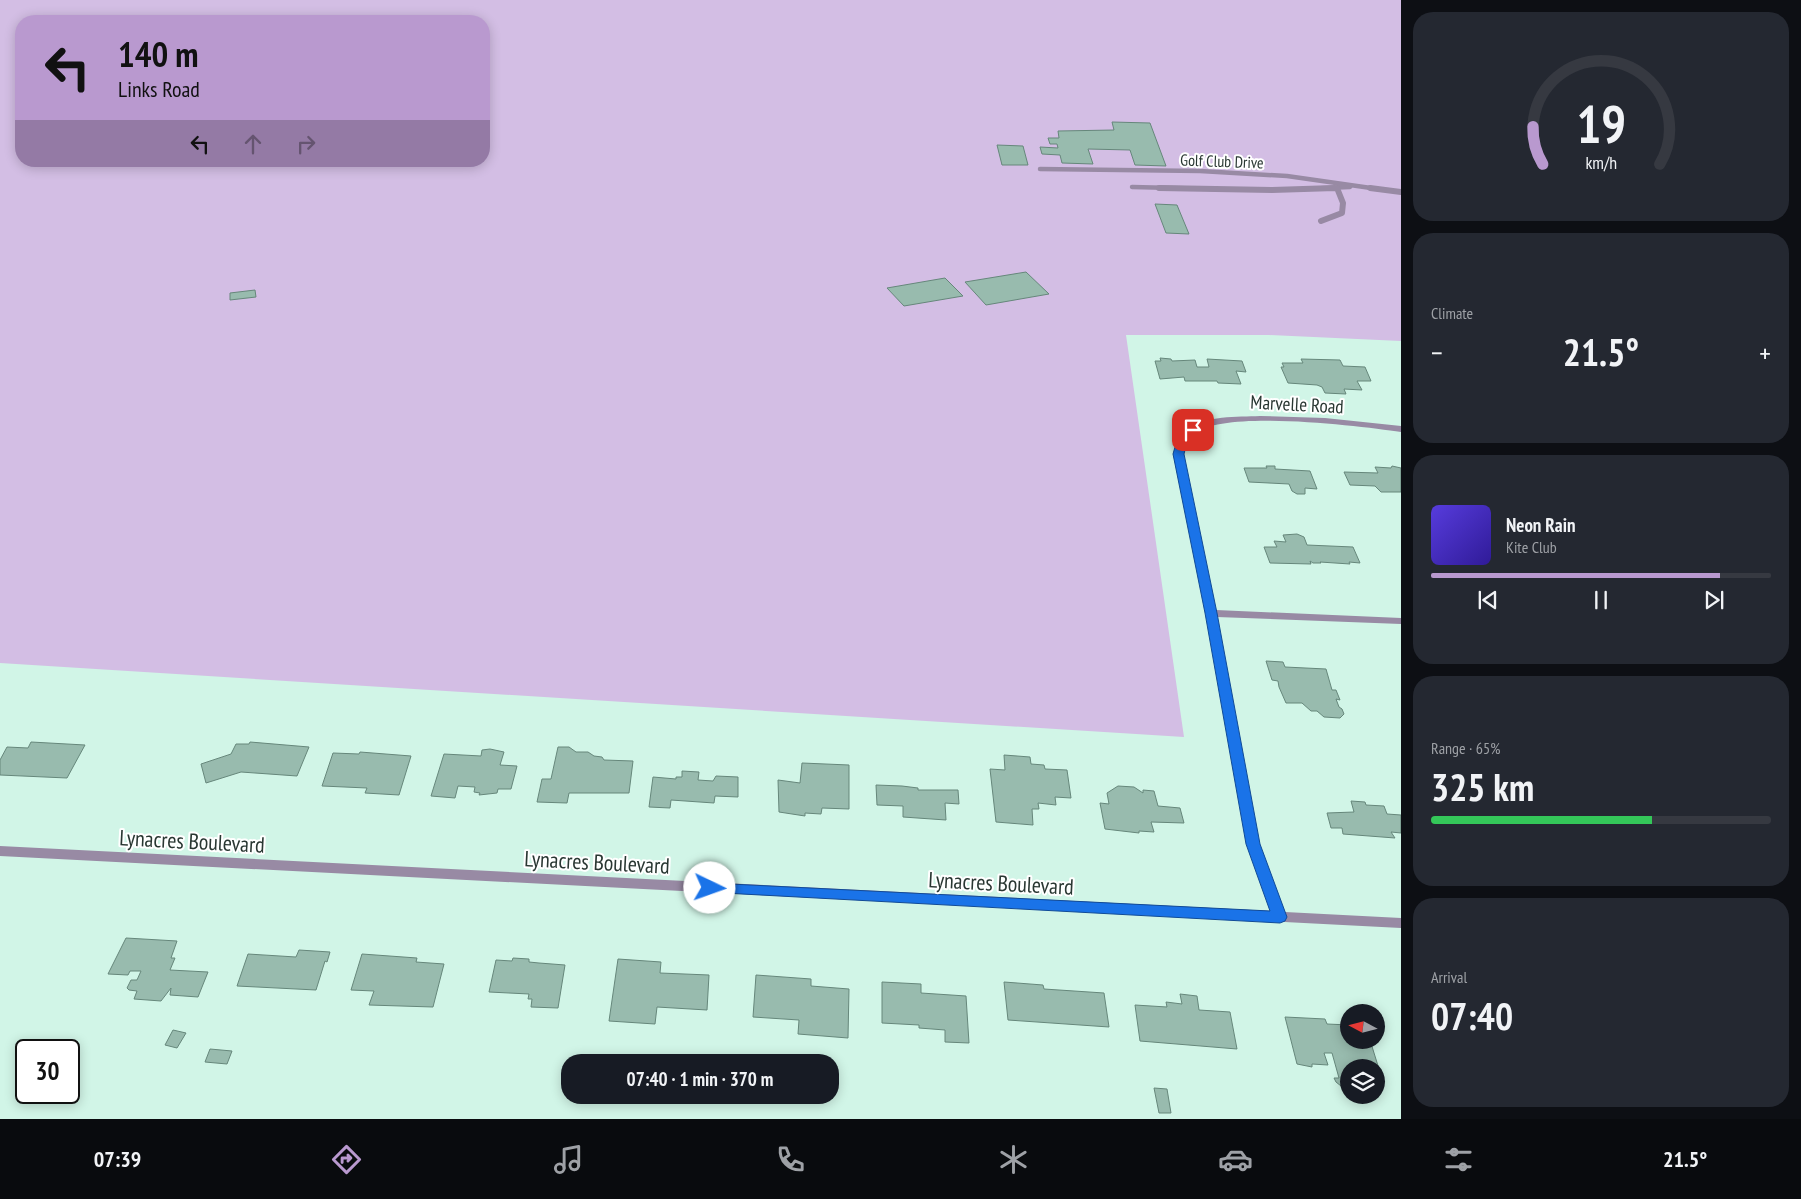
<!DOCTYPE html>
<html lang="en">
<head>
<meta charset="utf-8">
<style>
  :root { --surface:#171b24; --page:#242831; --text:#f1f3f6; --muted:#9ea1a6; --line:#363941; --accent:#b999cf }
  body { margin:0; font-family:"PT Sans Narrow",sans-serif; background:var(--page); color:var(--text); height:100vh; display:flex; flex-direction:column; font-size:19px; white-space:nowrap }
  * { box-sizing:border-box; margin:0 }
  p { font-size:16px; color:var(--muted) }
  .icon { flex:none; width:28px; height:28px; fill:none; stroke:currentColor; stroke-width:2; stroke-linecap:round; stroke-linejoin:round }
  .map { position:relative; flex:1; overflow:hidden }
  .drawer { display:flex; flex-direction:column; gap:12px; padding:12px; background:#0d0f14; width:400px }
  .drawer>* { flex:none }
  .top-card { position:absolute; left:15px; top:15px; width:475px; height:152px; border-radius:20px; box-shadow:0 2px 12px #0003; background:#b999cf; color:#111; overflow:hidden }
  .needle { width:32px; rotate:277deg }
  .buttons { position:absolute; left:1340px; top:1004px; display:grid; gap:10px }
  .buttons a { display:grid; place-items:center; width:45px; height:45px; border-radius:50%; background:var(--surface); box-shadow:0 2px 12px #0003; font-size:25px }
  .speed { position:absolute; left:15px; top:1039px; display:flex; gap:10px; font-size:25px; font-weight:700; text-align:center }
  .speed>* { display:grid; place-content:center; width:65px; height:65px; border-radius:50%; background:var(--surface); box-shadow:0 2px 12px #0003; line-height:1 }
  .speed .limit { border:2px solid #111; border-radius:8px; background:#fff; color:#111 }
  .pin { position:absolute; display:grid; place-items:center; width:42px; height:42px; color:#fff; margin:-21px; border-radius:10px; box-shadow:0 2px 8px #0006 }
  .me { position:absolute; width:55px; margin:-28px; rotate:93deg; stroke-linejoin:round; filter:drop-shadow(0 0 4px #0008) }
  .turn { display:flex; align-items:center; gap:18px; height:105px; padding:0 20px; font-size:22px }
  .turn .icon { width:65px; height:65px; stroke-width:2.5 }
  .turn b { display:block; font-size:35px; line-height:42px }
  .lanes { display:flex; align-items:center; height:48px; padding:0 20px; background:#0003; justify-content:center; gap:25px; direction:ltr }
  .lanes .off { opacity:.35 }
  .big { font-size:38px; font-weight:800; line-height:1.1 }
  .drawer .widget { flex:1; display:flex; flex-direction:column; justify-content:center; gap:8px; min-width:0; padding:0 18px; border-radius:20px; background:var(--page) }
  .drawer .dial { align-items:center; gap:0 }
  .dial svg { height:130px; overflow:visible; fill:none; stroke:var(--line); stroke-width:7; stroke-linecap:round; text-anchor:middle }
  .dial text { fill:var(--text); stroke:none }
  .song { display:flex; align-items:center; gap:15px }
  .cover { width:60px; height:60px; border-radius:8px; background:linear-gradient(135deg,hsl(250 70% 55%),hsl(250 70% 35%)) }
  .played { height:5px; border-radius:2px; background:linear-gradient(90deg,var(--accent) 85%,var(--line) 85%) }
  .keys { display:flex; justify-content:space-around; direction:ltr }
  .heat { display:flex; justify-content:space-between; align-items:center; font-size:28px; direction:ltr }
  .charge { height:8px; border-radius:4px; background:linear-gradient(90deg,#34c759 65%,var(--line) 0) }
  .trip { position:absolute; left:561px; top:1054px; width:278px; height:50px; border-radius:20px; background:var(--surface); box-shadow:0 2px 12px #0003; font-weight:800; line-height:50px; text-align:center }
  .tabs { display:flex; height:80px; justify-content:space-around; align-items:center; background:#090b0e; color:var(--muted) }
  .tabs .icon { width:35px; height:35px }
  .tabs .selected { color:var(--accent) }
  .tabs b { font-size:22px; color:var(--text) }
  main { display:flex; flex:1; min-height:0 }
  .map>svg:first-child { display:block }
  .green { fill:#d3bee4; fill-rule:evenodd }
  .building { fill:#98bbae; stroke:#66877b }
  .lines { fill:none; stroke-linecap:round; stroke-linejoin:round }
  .service-far1 { stroke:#988aa4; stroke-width:4.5 }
  .service { stroke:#988aa4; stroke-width:6 }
  .minor { fill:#988aa4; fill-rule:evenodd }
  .route { fill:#1a73e8; stroke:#114b97 }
  .labels { text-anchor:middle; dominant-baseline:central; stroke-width:4; stroke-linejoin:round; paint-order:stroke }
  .far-street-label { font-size:16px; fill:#293732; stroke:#fff }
  .street-label { font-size:19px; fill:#293732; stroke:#fff }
  .near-street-label { font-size:22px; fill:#293732; stroke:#fff }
</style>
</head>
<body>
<main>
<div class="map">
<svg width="1401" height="1119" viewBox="0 0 1401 1119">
  <rect width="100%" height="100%" fill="#d1f5e7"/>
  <!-- green -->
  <path class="green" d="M0 0H1401V341L1269 335H1126L1184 737 0 663ZM21 21H484V161H21Z"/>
  <!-- building -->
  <path class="building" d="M1112 122 1150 123 1166 166 1135 165 1130 150 1088 149 1093 164 1062 163 1060 155 1042 154 1040 147 1058 148 1057 144H1050L1048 138H1059L1058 131 1114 130Z
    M997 145 1023 146 1028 165H1002Z
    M1155 204 1177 205 1189 234 1166 233Z
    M1026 272 1049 294 986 305 965 282Z
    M945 278 963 296 904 306 887 288Z
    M255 290 256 297 230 300V293Z
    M1160 358 1171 359 1172 361 1195 360 1197 367H1209L1207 359 1242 361 1246 372 1236 371 1241 384 1218 383 1217 381H1185L1184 377 1160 379 1155 361H1161Z
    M1301 359 1340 360 1343 366 1365 367 1371 381H1357L1362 390 1344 389 1346 394 1325 393 1322 387 1317 385 1288 383 1281 367H1284L1282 363H1303Z
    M1266 466H1275V469L1310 471 1317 489 1305 488V494H1297L1292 491 1289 484 1249 482 1244 468H1267Z
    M1392 466 1401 468V492H1381L1375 486 1350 485 1344 472 1378 473 1375 467 1391 468Z
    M1297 534 1304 537 1307 545 1353 547 1360 563 1349 562 1350 564 1320 562 1321 563H1313L1310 561 1311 564 1270 563 1264 547H1277L1274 541 1286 542 1283 535Z
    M1266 661 1283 662 1285 667 1326 669 1332 690H1336L1340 700 1336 699 1339 707 1342 709 1344 714 1340 718 1324 717 1317 711H1311L1302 703H1286L1279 687 1278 681 1272 680Z
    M31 742 85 745 67 778 0 775V760L7 747 28 748Z
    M250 742 309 747 297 776 241 772 206 783 201 764 231 754 236 744H249Z
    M558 747H569L576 752H588L594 756 602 757 604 760 633 761 629 793H569L567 803 537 802 542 779H551Z
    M490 749 504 752 500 765 517 766 511 789H498L497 793 479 795 480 793 474 792 475 787 458 786 455 798 431 796 444 754 481 756 482 750Z
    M360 752 411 756 399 795 365 793 367 788 322 786 333 753 359 754Z
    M1004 755 1030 757 1031 764 1044 765 1045 769 1067 770 1071 798 1055 797 1056 805 1038 803 1039 809H1032L1033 825 996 822 990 769 1005 770Z
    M802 763 849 765V809L822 808 821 814 805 813V816L779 812 778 780 800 783Z
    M682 771 699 772 698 780 713 781 716 776 738 777V797L715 796 714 803 671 800 670 808 649 807 653 777 676 779V777H682Z
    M876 785 902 786 918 788V790H958L959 804 945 803 946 820 903 817V806L877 805Z
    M1118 786 1134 787 1143 793V790L1154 791 1158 806 1180 808 1184 823 1151 822 1154 832 1139 831V833L1105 829 1100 803 1109 804 1107 793Z
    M1351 801 1365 802 1366 805 1384 806 1387 814 1401 815V833L1391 832 1395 838 1343 834 1342 828H1331L1327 813 1354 812Z
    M126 938 177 941 171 958H175L170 970 208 972 198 997 170 995 171 988 161 1001 134 999 137 991 129 990 127 988 131 980H137L141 971H130L128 975 108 974Z
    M299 950 330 952 327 962 325 961 316 990 237 986 248 954 296 957Z
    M362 954 417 958 416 962 444 964 433 1007 369 1005 374 991 351 990Z
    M513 958 529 959V962L539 963 565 965 558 1008 531 1007 532 999H528L529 994 489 992 496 960 512 961Z
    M618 959 661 962 660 973 709 975 707 1010 657 1007 655 1024 609 1021Z
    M756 975 811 979V986L849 989 848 1038 798 1034 799 1020 753 1017Z
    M882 982 921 984V993L966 996 969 1043 945 1042V1030L919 1028V1025L882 1023Z
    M1004 982 1043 985 1044 989 1104 993 1109 1027 1008 1020Z
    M1180 994 1197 996 1199 1010 1230 1012 1237 1049 1140 1041 1135 1005 1167 1007 1166 1002 1182 1004Z
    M1285 1017 1325 1019 1327 1024 1349 1025V1040H1370L1383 1082H1376V1068H1349V1086H1341L1336 1082 1334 1078H1339L1332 1053H1324L1328 1065 1312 1064V1067L1297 1064Z
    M173 1030 186 1033 177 1048 165 1045Z
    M210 1049 232 1051 227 1064 205 1062Z
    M1154 1088 1167 1089 1171 1113H1159Z"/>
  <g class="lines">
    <!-- service-far1 -->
    <path class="service-far1" d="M1040 169 1200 171 1287 176 1378 189
      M1132 187 1217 189
      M1302 189 1350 187"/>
    <!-- service -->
    <path class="service" d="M1159 188 1272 190 1335 188
      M1370 188 1401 192
      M1321 221 1342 213 1343 203 1337 188"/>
    <!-- minor -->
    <path class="minor" d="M1260 416 1325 418 1401 426V432C1359 426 1224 409 1193 434 1187 438 1185 447 1183 454L1216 610 1401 618V624L1217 617 1259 844 1285 912 1401 918V928L0 856V846L1272 911 1247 844 1206 613 1173 454C1176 446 1179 435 1186 430 1206 415 1237 417 1260 416Z"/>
  </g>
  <!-- route -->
  <path class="route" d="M1193 427 1198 430 1187 442 1184 454 1217 613 1260 844 1287 917 1285 921 1280 923 705 892 703 888 705 884 710 883 1270 911 1246 844 1205 613 1173 454C1176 443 1180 431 1193 427Z"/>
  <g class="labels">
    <!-- far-street labels -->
    <g class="far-street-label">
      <text transform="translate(1222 161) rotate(2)">Golf Club Drive</text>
    </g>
    <!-- street labels -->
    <g class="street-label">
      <text transform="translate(1297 404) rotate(3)">Marvelle Road</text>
    </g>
    <!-- near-street labels -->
    <g class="near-street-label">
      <text transform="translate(192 841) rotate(3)">Lynacres Boulevard</text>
      <text transform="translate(597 862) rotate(3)">Lynacres Boulevard</text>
      <text transform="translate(1001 883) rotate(3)">Lynacres Boulevard</text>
    </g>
  </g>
</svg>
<div class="buttons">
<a><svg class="needle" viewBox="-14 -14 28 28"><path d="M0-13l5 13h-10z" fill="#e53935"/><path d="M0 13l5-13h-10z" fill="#9ea1a6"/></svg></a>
<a><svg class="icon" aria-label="layers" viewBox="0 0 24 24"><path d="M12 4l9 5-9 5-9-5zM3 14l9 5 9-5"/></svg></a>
</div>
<div class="speed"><div class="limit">30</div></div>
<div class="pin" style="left:1193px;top:430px;background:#d93025"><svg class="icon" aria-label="arrive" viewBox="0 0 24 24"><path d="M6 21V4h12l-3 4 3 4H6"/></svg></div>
<svg class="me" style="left:710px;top:888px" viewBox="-20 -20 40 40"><circle r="19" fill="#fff"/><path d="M0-13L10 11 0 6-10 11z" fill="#1a73e8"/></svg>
<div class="trip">07:40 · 1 min · 370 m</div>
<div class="top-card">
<div class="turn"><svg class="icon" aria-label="left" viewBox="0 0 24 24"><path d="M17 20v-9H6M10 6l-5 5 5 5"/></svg><div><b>140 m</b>Links Road</div></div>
<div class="lanes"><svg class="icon" aria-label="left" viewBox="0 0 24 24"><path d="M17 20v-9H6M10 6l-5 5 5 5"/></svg><svg class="icon off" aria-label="ahead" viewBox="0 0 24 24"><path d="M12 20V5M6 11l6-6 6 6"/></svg><svg class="icon off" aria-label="right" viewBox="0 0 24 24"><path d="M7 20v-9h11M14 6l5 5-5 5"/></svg></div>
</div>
</div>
<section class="drawer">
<div class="widget dial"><svg viewBox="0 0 100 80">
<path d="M14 69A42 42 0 1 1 86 69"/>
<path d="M14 69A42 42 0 0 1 8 46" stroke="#b999cf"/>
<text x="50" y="56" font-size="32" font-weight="700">19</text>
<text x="50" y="72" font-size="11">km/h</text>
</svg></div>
<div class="widget"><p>Climate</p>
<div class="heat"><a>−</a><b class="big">21.5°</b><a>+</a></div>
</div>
<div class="widget">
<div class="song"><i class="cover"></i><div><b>Neon Rain</b><p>Kite Club</p></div></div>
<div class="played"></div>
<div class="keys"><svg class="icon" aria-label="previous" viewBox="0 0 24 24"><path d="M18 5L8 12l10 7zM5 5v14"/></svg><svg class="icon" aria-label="pause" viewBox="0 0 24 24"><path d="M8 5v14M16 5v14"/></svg><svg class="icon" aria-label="next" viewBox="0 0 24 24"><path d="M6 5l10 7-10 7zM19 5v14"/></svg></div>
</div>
<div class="widget"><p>Range · 65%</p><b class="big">325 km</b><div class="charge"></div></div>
<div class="widget"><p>Arrival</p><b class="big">07:40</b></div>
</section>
</main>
<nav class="tabs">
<b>07:39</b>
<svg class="icon selected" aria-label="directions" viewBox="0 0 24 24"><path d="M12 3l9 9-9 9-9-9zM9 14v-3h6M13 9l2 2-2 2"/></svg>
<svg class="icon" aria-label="music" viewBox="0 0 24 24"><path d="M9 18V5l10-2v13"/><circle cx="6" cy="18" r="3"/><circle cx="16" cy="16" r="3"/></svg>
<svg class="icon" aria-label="phone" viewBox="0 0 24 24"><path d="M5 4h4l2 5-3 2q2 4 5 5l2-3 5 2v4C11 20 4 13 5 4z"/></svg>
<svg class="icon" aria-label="climate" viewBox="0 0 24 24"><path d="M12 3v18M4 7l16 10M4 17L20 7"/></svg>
<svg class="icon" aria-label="car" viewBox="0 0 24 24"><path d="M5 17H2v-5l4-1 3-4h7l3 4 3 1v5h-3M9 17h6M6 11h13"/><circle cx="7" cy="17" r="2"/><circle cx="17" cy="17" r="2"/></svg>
<svg class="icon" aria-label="filters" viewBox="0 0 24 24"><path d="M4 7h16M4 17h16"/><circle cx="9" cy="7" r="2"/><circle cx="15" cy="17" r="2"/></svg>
<b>21.5°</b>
</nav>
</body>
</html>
